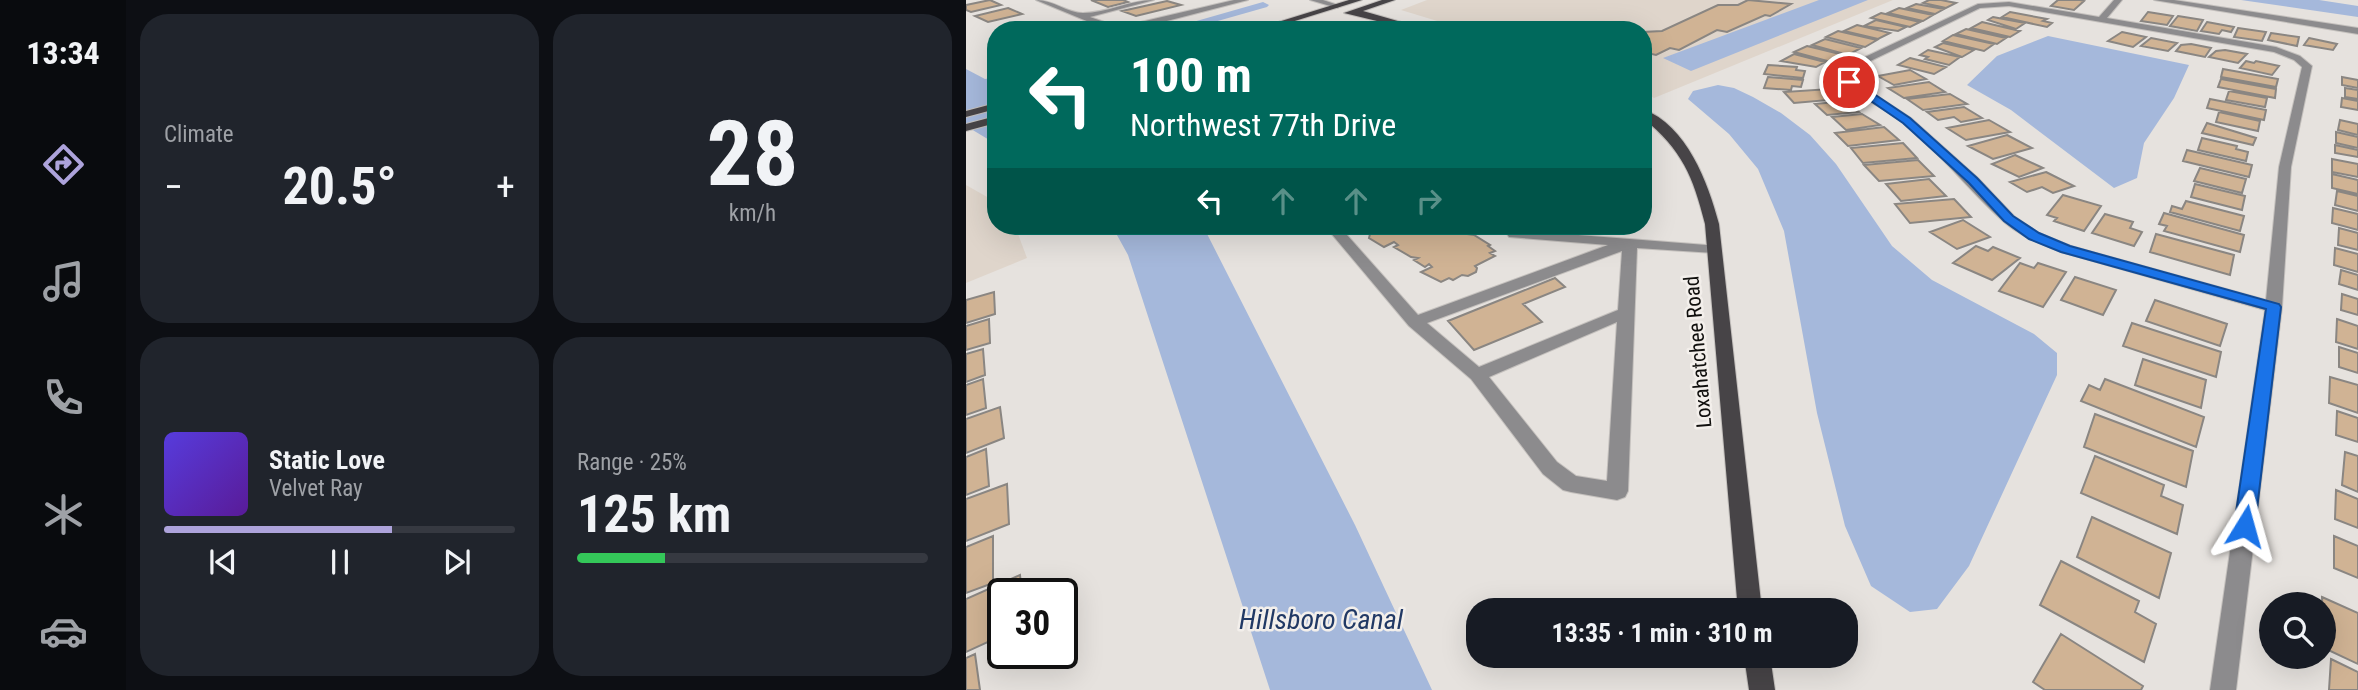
<!DOCTYPE html>
<html lang="en">
<head>
<meta charset="utf-8">
<style>
  :root { --surface:#171b24; --page:#20242c; --text:#f1f3f6; --muted:#9ea1a6; --line:#363941; --accent:#ada3db }
  body { margin:0; font-family:"Roboto Condensed",sans-serif; background:var(--page); color:var(--text); height:100vh; display:flex; flex-direction:column; font-size:26px; white-space:nowrap }
  * { box-sizing:border-box; margin:0 }
  p { font-size:23px; color:var(--muted) }
  .icon { flex:none; width:38px; height:38px; fill:none; stroke:currentColor; stroke-width:2; stroke-linecap:round; stroke-linejoin:round }
  .map { position:relative; flex:1; overflow:hidden }
  .drawer { display:flex; flex-direction:column; gap:14px; padding:14px; background:#0d0f14; width:840px }
  .drawer>* { flex:none }
  .top-card { position:absolute; left:21px; top:21px; width:665px; height:214px; border-radius:28px; box-shadow:0 7px 28px #0002; background:#00695c; color:#fff; overflow:hidden }
  .tools { position:absolute; left:1293px; top:592px; display:grid; gap:14px }
  .tools a { display:grid; place-items:center; width:77px; height:77px; border-radius:50%; background:var(--surface); box-shadow:0 7px 28px #0002; font-size:35px }
  .speed { position:absolute; left:21px; top:578px; display:flex; gap:14px; font-size:35px; font-weight:700; text-align:center }
  .speed>* { display:grid; place-content:center; width:91px; height:91px; border-radius:50%; background:var(--surface); box-shadow:0 7px 28px #0002; line-height:1 }
  .speed .limit { border:4px solid #111; border-radius:10px; background:#fff; color:#111 }
  .pin { position:absolute; display:grid; place-items:center; width:60px; height:60px; color:#fff; margin:-30px; border:4px solid #fff; border-radius:50%; box-shadow:0 2px 7px #0007 }
  .me { position:absolute; width:77px; margin:-38px; rotate:8deg; stroke-linejoin:round; filter:drop-shadow(0 0 5px #0008) }
  .turn { display:flex; align-items:center; gap:24px; height:147px; padding:0 28px; font-size:32px }
  .turn .icon { width:91px; height:91px; stroke-width:2.5 }
  .turn b { display:block; font-size:49px; line-height:60px }
  .lanes { display:flex; align-items:center; height:66px; padding:0 28px; background:#0003; justify-content:center; gap:35px; direction:ltr }
  .lanes .off { opacity:.35 }
  .big { font-size:52px; font-weight:700; line-height:1.1 }
  .drawer .card { flex:1; display:flex; flex-direction:column; justify-content:center; gap:10px; min-width:0; padding:0 24px; border-radius:28px; background:var(--page) }
  .drawer .dial { align-items:center; gap:0 }
  .dial b { font-size:91px; line-height:1 }
  .song { display:flex; align-items:center; gap:21px }
  .cover { width:84px; height:84px; border-radius:10px; background:linear-gradient(135deg,hsl(250 70% 55%),hsl(270 70% 35%)) }
  .played { height:7px; border-radius:4px; background:linear-gradient(90deg,var(--accent) 65%,var(--line) 65%) }
  .keys { display:flex; justify-content:space-around; direction:ltr }
  .heat { display:flex; justify-content:space-between; align-items:center; font-size:38px; direction:ltr }
  .charge { height:10px; border-radius:5px; background:linear-gradient(90deg,#34c759 25%,var(--line) 0) }
  .drawer .tiles { flex:1; display:grid; gap:14px; grid-template-columns:repeat(2,1fr) }
  .trip { position:absolute; left:500px; top:598px; width:392px; height:70px; border-radius:28px; background:var(--surface); box-shadow:0 7px 28px #0002; font-weight:700; line-height:70px; text-align:center }
  main { display:flex; flex:1; min-height:0 }
  .tab-bar { display:flex; flex-direction:column; width:126px; justify-content:space-around; align-items:center; background:#090b0e; color:var(--muted) }
  .tab-bar .icon { width:49px; height:49px }
  .tab-bar .current { color:var(--accent) }
  .tab-bar b { font-size:32px; color:var(--text) }
  .map>svg:first-child { display:block }
  .built { fill:#dfd5cb }
  .water { fill:#a5b8db }
  .lines { fill:none; stroke-linecap:round; stroke-linejoin:round }
  .canal { fill:#a5b8db; fill-rule:evenodd }
  .building { fill:#d0b394; stroke:#8a8682; stroke-width:2 }
  .minor-casing { stroke:#c4c0bd; stroke-width:2 }
  .major-casing { stroke:#c4c0bd; stroke-width:2 }
  .minor { fill:#8c8b8d; fill-rule:evenodd }
  .major { fill:#474447; fill-rule:evenodd }
  .route { fill:#1a73e8; stroke:#114b97; stroke-width:2 }
  .labels { text-anchor:middle; dominant-baseline:central; stroke-width:5; stroke-linejoin:round; paint-order:stroke }
  .street-label { font-size:21px; fill:#100f0d; stroke:#f3efeb }
  .near-water-label { font-size:28px; font-style:italic; fill:#213965; stroke:#f3efeb }
</style>
</head>
<body>
<main>
<nav class="tab-bar">
<b>13:34</b>
<svg class="icon current" aria-label="directions" viewBox="0 0 24 24"><path d="M12 3l9 9-9 9-9-9zM9 14v-3h6M13 9l2 2-2 2"/></svg>
<svg class="icon" aria-label="music" viewBox="0 0 24 24"><path d="M9 18V5l10-2v13"/><circle cx="6" cy="18" r="3"/><circle cx="16" cy="16" r="3"/></svg>
<svg class="icon" aria-label="phone" viewBox="0 0 24 24"><path d="M5 4h4l2 5-3 2q2 4 5 5l2-3 5 2v4C11 20 4 13 5 4z"/></svg>
<svg class="icon" aria-label="climate" viewBox="0 0 24 24"><path d="M12 3v18M4 7l16 10M4 17L20 7"/></svg>
<svg class="icon" aria-label="car" viewBox="0 0 24 24"><path d="M5 17H2v-5l4-1 3-4h7l3 4 3 1v5h-3M9 17h6M6 11h13"/><circle cx="7" cy="17" r="2"/><circle cx="17" cy="17" r="2"/></svg>
</nav>
<section class="drawer">
<div class="tiles">
<div class="card"><p>Climate</p>
<div class="heat"><a>−</a><b class="big">20.5°</b><a>+</a></div>
</div>
<div class="card dial"><b>28</b><p>km/h</p></div>
<div class="card">
<div class="song"><i class="cover"></i><div><b>Static Love</b><p>Velvet Ray</p></div></div>
<div class="played"></div>
<div class="keys"><svg class="icon" aria-label="previous" viewBox="0 0 24 24"><path d="M18 5L8 12l10 7zM5 5v14"/></svg><svg class="icon" aria-label="pause" viewBox="0 0 24 24"><path d="M8 5v14M16 5v14"/></svg><svg class="icon" aria-label="next" viewBox="0 0 24 24"><path d="M6 5l10 7-10 7zM19 5v14"/></svg></div>
</div>
<div class="card"><p>Range · 25%</p><b class="big">125 km</b><div class="charge"></div></div>
</div>
</section>
<div class="map">
<svg width="1392" height="690" viewBox="0 0 1392 690">
  <rect width="100%" height="100%" fill="#e6e2de"/>
  <!-- built -->
  <path class="built" d="M461 0H927L688 98 677 92V30H501L435 10Z
    M0 185 30 202V226H49L61 258 0 283Z"/>
  <!-- water -->
  <path class="water" d="M853 0H902L725 71 697 58Z
    M1275 0H1353L1392 6V17Z
    M1082 36 1223 65 1208 98 1178 143 1171 178 1148 188 1045 110 1001 85 1031 56Z
    M0 69 19 79 30 77V144L0 126Z
    M752 85 768 88 787 97 815 113 844 135 870 164 926 246 966 280 1068 334 1091 353V375L1003 566 971 609 944 612 905 586 879 526 851 413 818 231 792 169 763 134 722 99 727 91Z
    M146 226H237L389 525 466 690H304L162 255Z"/>
  <g class="lines">
    <!-- canal -->
    <path class="canal" d="M297 2 303 5 301 7 220 30H199Z"/>
  </g>
  <!-- building -->
  <path class="building" d="M24 0 35 5 5 12 0 10V5Z
    M125 0H157L162 2 142 7Z
    M782 0 825 4 804 16 799 15 761 32 751 30 713 50 704 48 690 55 677 52V32L696 31 752 5H772Z
    M963 0H975L990 3 980 8 957 3Z
    M1092 0H1114L1118 1 1108 10 1085 6Z
    M201 1 215 5 170 16 156 11Z
    M950 4 978 9 969 14 941 8Z
    M42 8 56 14 22 22 9 16Z
    M933 8 967 15 957 21 922 13Z
    M1044 12 1081 19 1077 21 1086 23 1081 27 1036 17Z
    M1182 12 1207 16 1201 25 1175 21Z
    M915 13 954 22 944 27 905 18Z
    M1212 16 1237 20 1231 31 1204 26Z
    M1027 17 1059 23 1050 29 1022 20Z
    M910 20 940 27 932 31 898 26Z
    M1016 22 1054 31 1044 37 1005 28Z
    M1241 22 1268 27 1265 32 1256 30 1253 34 1235 31Z
    M891 25 924 33 912 39 878 31Z
    M1272 28 1300 32 1296 41 1268 37Z
    M1000 29 1040 38 1031 44 990 34Z
    M872 31 911 40 899 47 860 37Z
    M1156 32 1180 37 1167 47 1142 41Z
    M1305 33 1333 37 1331 46 1302 40Z
    M987 35 1028 44 1018 51 977 41Z
    M1185 38 1211 43 1202 51 1175 46Z
    M1343 38 1371 44 1367 50 1338 45Z
    M859 39 895 48 882 55 846 45Z
    M977 43 1008 50 996 57 969 47Z
    M1225 44 1245 48 1239 57 1210 51 1215 45Z
    M841 46 878 55 865 62 828 52Z
    M962 50 994 57 983 65 959 59 962 57 954 55Z
    M1259 50 1281 54 1272 63 1243 57 1250 51Z
    M828 54 859 62 850 67 815 61Z
    M944 58 980 67 968 74 932 65Z
    M1280 61 1288 63 1290 61 1313 66 1306 75 1274 68Z
    M802 65 831 67 830 70 839 71 837 78 798 74Z
    M1257 69 1312 79 1310 87 1255 77Z
    M944 70 960 79 928 85 912 76Z
    M802 77 837 80 835 87 826 86 825 90 798 88Z
    M1376 77 1392 80V88L1376 85Z
    M1255 79 1310 89 1309 98 1252 87Z
    M963 82 979 92 938 98 922 88Z
    M1379 88 1392 90V99L1379 97Z
    M864 89 874 99 828 103 818 92Z
    M1263 91 1301 98 1299 107 1260 100Z
    M984 94 1001 104 957 110 941 99Z
    M1376 98 1392 101V110L1375 107Z
    M1244 99 1300 110 1298 120 1241 108Z
    M880 101 893 112 861 115 849 104Z
    M998 107 1016 118 995 122 988 117 972 120 961 112Z
    M1253 112 1294 121 1292 131 1250 122Z
    M896 114 914 125 880 130 866 117Z
    M1023 120 1044 132 1000 140 981 128Z
    M1374 120 1392 124V135L1372 130Z
    M1241 123 1290 138 1287 145 1236 133Z
    M918 127 933 140 882 146 869 133Z
    M1370 132 1392 137V148L1370 143Z
    M1041 135 1066 148 1027 159 1002 146Z
    M1236 138 1271 146 1270 149 1282 152 1280 161 1232 150Z
    M937 143 951 158 897 163 885 148Z
    M1369 145 1392 150V157L1369 153Z
    M1221 150 1286 165 1283 177 1217 161Z
    M1049 155 1077 168 1053 177 1026 164Z
    M1366 159 1392 164V177L1366 172Z
    M952 160 968 176 913 181 898 165Z
    M1234 168 1280 179 1276 193 1228 181Z
    M1080 172 1108 186 1087 193 1076 187 1061 192 1044 182Z
    M1366 174 1392 180V194L1366 188Z
    M963 179 980 196 935 201 920 184Z
    M1229 184 1279 196 1276 210 1225 197Z
    M1371 191 1392 196V211L1369 205Z
    M1097 195 1135 206 1118 231 1088 221 1091 218 1081 215Z
    M988 199 1005 217 944 223 929 204Z
    M1220 201 1278 216 1274 231 1204 212 1206 206 1216 209Z
    M1367 208 1392 214V230L1366 223Z
    M1198 213 1278 235 1274 252 1198 231 1201 226 1193 224Z
    M1139 214 1167 222 1164 228 1176 232 1168 246 1126 233Z
    M997 220 1024 237 991 249 964 232Z
    M422 226H493L504 233 501 234 508 235 524 245 522 246 529 251 524 253 529 256 509 266 511 268 510 272 502 276 496 275 487 280 483 278 475 282 455 272 466 267 463 264 459 267 448 260 452 258 445 257 428 247 432 245 428 242 418 247 403 238 404 234 417 231Z
    M1373 228 1392 233V250L1372 245Z
    M1190 234 1268 255 1264 275 1184 252Z
    M1010 246 1022 251 1027 247 1054 258 1026 280 987 263Z
    M1369 248 1392 254V272L1368 265Z
    M1054 263 1068 268 1072 263 1100 272 1077 307 1033 291Z
    M1375 270 1392 275V290L1373 284Z
    M1109 277 1150 290 1137 315 1095 300Z
    M589 278 599 287 557 304 576 322 508 350 482 321Z
    M28 292 29 314 0 323V300Z
    M1376 294 1392 299V315L1375 310Z
    M1189 300 1261 324 1254 346 1180 321Z
    M23 319 24 343 0 350V326Z
    M1371 319 1392 326V349L1370 342Z
    M1166 323 1255 352 1250 377 1157 346Z
    M1373 347 1392 353V373L1373 367Z
    M17 349 19 375 0 382V354Z
    M1177 359 1240 380 1235 408 1169 385Z
    M1364 377 1392 385V413L1363 403Z
    M17 379 20 408 0 415V385Z
    M1139 379 1238 417 1230 447 1115 401 1123 385 1134 390Z
    M34 407 38 438 0 453V419Z
    M1371 411 1392 418V442L1370 435Z
    M1129 414 1227 451 1220 487 1118 447Z
    M20 449 23 486 0 495V457Z
    M1379 452 1392 456V492L1376 485Z
    M1129 456 1198 485 1195 496 1217 505 1211 534 1115 493Z
    M41 484 43 524 0 541V499Z
    M1370 490 1392 499V528L1369 519Z
    M1126 517 1205 553 1193 598 1111 557Z
    M27 536V583L0 593V547Z
    M1368 536 1392 546V578L1368 568Z
    M1095 561 1173 601 1169 612 1190 624 1178 662 1074 605Z
    M54 575 56 593H37V635L0 652V599Z
    M1356 597 1392 613V664L1358 648Z
    M1095 634 1177 686 1175 690H1079L1067 682Z
    M9 654 14 690H0V658Z
    M1365 659 1392 672V690H1363Z"/>
  <g class="lines">
    <!-- minor casing -->
    <g class="minor-casing">
      <path id="minor" d="M70 0C87 0 102 13 117 13 141 13 164 0 188 0L124 17 144 24 162 25 268 0H282L166 30 140 29Z
        M344 0H357L375 6 371 8Z
        M1148 0H1156L1141 18 1310 47 1334 56 1346 66 1325 167 1316 307 1270 690H1244L1299 310 1095 252C1075 244 1054 236 1038 222 1003 191 974 152 937 123 917 106 887 97 873 74L884 64 1012 4 1043 2 1133 17ZM1043 6 1308 52 1328 60 1336 67 1313 167 1300 300 1105 246 1073 233 1048 216 1012 178 945 118 887 80 883 75 890 68 1014 8Z
        M1188 0H1208L1392 28V34Z
        M359 226H373L452 315 642 245 543 237 541 234 548 230 753 246 755 249 753 252 748 253 671 248 662 491 659 497 651 500 605 492 597 490 577 474 505 379 443 326ZM656 251 652 310 513 367 461 323ZM651 322 641 481 610 476 591 462 523 377Z"/>
    </g>
    <!-- major casing -->
    <g class="major-casing">
      <path id="major" d="M383 0H396L300 30H286Z
        M416 0H429L397 11 463 30H448L378 13Z
        M30 103V109L0 117V111Z
        M677 109C721 126 742 182 753 224L796 611H772L739 224C727 176 716 150 677 118Z
        M30 116V123L0 131V124Z
        M778 656H804L809 690H783Z"/>
    </g>
    <!-- minor -->
    <use href="#minor" class="minor"/>
    <!-- major -->
    <use href="#major" class="major"/>
  </g>
  <!-- route -->
  <path class="route" d="M880 80H887L944 118 1011 178 1047 216 1073 233 1104 246 1313 304 1315 307 1289 526 1286 532 1279 534 1271 532 1268 526 1300 309 1095 252 1063 239 1038 221 1003 183 937 123 880 84Z"/>
  <g class="labels">
    <!-- street labels -->
    <g class="street-label">
      <text transform="translate(732 352) rotate(-95)">Loxahatchee Road</text>
    </g>
    <!-- near-water labels -->
    <g class="near-water-label">
      <text x="355" y="619">Hillsboro Canal</text>
    </g>
  </g>
</svg>
<div class="tools">
<a><svg class="icon" aria-label="search" viewBox="0 0 24 24"><circle cx="10" cy="10" r="6"/><path d="M15 15l6 6"/></svg></a>
</div>
<div class="speed"><div class="limit">30</div></div>
<div class="pin" style="left:883px;top:82px;background:#d93025"><svg class="icon" aria-label="arrive" viewBox="0 0 24 24"><path d="M6 21V4h12l-3 4 3 4H6"/></svg></div>
<svg class="me" style="left:1279px;top:526px" viewBox="-20 -20 40 40"><path d="M0-17L14 15 0 8-14 15z" fill="#1a73e8" stroke="#fff" stroke-width="4"/></svg>
<div class="trip">13:35 · 1 min · 310 m</div>
<div class="top-card">
<div class="turn"><svg class="icon" aria-label="left" viewBox="0 0 24 24"><path d="M17 20v-9H6M10 6l-5 5 5 5"/></svg><div><b>100 m</b>Northwest 77th Drive</div></div>
<div class="lanes"><svg class="icon" aria-label="left" viewBox="0 0 24 24"><path d="M17 20v-9H6M10 6l-5 5 5 5"/></svg><svg class="icon off" aria-label="ahead" viewBox="0 0 24 24"><path d="M12 20V5M6 11l6-6 6 6"/></svg><svg class="icon off" aria-label="ahead" viewBox="0 0 24 24"><path d="M12 20V5M6 11l6-6 6 6"/></svg><svg class="icon off" aria-label="right" viewBox="0 0 24 24"><path d="M7 20v-9h11M14 6l5 5-5 5"/></svg></div>
</div>
</div>
</main>
</body>
</html>
